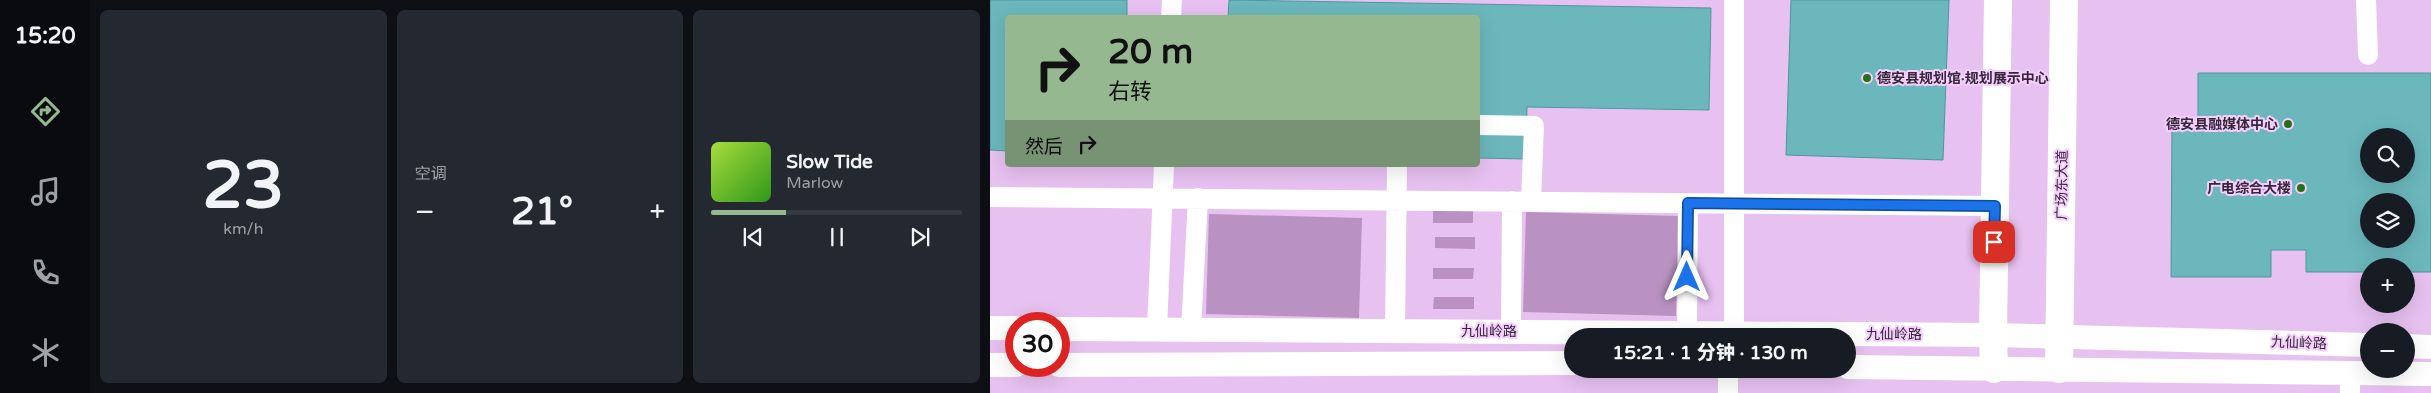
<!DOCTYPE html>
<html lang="zh">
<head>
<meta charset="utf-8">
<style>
  :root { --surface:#171b24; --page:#242831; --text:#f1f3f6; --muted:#9ea1a6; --line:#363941; --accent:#96b890 }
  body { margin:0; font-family:"Varela Round","Noto Sans SC",sans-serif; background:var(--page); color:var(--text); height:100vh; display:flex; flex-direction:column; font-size:19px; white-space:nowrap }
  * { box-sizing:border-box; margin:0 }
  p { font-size:16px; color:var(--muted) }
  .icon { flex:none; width:28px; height:28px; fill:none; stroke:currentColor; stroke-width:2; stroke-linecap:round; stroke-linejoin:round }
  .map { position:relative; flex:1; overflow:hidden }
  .sheet { display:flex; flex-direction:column; gap:10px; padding:10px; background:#0d0f14; width:900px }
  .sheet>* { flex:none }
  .hud { position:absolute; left:15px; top:15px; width:475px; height:152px; border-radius:5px; box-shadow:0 5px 20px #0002; background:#96b890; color:#111; overflow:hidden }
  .buttons { position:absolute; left:1370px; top:128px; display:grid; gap:10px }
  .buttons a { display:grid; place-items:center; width:55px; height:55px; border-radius:50%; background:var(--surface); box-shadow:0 5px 20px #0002; font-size:25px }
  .speed { position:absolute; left:15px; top:312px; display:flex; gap:10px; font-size:25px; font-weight:700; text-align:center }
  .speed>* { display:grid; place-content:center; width:65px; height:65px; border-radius:50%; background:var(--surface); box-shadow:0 5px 20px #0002; line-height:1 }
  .speed .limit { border:8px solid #d22; background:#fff; color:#111 }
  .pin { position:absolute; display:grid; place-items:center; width:42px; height:42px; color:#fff; margin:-21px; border-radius:10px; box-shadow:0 2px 8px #0006 }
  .me { position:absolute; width:55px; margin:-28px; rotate:0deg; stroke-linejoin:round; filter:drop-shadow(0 0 4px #0008) }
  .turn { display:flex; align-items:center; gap:18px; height:105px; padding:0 20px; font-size:22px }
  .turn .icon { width:65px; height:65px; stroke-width:2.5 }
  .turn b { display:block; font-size:35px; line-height:42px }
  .then { display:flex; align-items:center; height:48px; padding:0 20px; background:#0003; gap:10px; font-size:19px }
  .big { font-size:38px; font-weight:800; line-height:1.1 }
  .sheet .widget { flex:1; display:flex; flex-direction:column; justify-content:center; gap:8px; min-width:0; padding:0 18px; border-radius:8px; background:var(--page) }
  .sheet .dial { align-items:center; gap:0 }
  .dial b { font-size:65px; line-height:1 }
  .song { display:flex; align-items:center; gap:15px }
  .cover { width:60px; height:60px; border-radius:8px; background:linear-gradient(135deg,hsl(80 70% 55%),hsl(110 70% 35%)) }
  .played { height:5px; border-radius:2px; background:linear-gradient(90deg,var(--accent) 30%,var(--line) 30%) }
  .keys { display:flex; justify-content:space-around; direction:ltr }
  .heat { display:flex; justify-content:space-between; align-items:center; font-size:28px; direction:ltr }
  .sheet .tiles { flex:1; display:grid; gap:10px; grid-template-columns:repeat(3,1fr) }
  .trip { position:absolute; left:574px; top:328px; width:292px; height:50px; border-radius:25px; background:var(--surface); box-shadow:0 5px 20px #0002; font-weight:800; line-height:50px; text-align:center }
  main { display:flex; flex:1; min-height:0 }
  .tabs { display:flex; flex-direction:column; width:90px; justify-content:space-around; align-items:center; background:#090b0e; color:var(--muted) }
  .tabs .icon { width:35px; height:35px }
  .tabs .selected { color:var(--accent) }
  .tabs b { font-size:22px; color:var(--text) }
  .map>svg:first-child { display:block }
  .green { fill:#b992c1 }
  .building { fill:#6bb7bc; stroke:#4c999d; fill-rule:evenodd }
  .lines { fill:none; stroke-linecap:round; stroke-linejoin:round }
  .minor { stroke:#fff; stroke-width:20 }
  .tertiary { stroke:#fff; stroke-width:24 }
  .secondary { stroke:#fff; stroke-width:28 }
  .route-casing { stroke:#114b97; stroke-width:12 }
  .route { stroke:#1a73e8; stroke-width:9 }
  .poi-dot { fill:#277114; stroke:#f5cefd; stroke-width:2 }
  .labels { text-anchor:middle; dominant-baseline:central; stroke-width:4; stroke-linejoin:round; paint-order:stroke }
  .poi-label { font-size:14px; font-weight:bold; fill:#36273a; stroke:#f5cefd; text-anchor:end }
  .street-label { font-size:14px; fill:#36273a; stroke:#f5cefd }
</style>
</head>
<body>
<main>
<nav class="tabs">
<b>15:20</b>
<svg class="icon selected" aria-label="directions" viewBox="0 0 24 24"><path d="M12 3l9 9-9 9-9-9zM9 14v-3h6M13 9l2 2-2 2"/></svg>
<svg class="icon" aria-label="music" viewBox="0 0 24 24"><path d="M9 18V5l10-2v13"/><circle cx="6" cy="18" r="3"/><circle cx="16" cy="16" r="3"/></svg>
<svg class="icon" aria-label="phone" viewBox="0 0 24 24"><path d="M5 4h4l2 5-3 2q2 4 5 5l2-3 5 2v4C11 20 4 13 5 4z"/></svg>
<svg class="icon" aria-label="climate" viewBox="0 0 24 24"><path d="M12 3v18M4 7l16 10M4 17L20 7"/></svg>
</nav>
<section class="sheet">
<div class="tiles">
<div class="widget dial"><b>23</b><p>km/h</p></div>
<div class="widget"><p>空调</p>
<div class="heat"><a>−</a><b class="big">21°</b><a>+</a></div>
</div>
<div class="widget">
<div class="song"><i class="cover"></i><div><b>Slow Tide</b><p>Marlow</p></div></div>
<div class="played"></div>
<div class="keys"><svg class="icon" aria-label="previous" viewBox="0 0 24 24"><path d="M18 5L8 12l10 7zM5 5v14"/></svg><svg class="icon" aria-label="pause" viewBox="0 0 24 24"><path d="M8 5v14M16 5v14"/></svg><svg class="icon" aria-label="next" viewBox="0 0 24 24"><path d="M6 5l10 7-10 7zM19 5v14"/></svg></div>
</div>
</div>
</section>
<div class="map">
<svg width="1441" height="393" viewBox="0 0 1441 393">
  <rect width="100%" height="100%" fill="#e7c1f0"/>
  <!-- green -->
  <path class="green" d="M443 211H483V223H443Z
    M536 212 689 216 686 316 533 312Z
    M219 214 372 218 369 318 216 314Z
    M445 237H485V249L445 248Z
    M443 268H484L483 279H443Z
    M444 297H484V309H443Z"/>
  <!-- building -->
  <path class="building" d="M0 0H137V18H18V151L0 150Z
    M239 0 721 8 719 110 537 107 536 159 488 158V18H238Z
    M801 0H959L953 160 796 155Z
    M1208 73H1441V272H1416V266H1379V272H1316V250H1281V277H1181L1182 126H1208ZM1379 136H1416V174H1379ZM1379 201H1416V239H1379Z"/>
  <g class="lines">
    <!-- minor -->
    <path class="minor" d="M1376 0 1378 55
      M181 18 182 0
      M488 125 544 126 541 202
      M0 197 1005 206
      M167 329 174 165
      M201 330 208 198
      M405 331 407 165
      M521 331 522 201
      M697 333 698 203
      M744 333V0
      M738 369V393
      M1360 393V373"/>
    <!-- tertiary -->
    <path class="tertiary" d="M0 328H26
      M69 329 1003 335 1379 345
      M1416 346 1441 347
      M0 365H26
      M69 365 582 363
      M858 367 1441 374"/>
    <!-- secondary -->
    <path class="secondary" d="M1004 369 1003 335 1008 0
      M1069 369 1074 0"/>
  </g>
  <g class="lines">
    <!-- route casing -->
    <g class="route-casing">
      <path id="route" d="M697 277 698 203 1005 206 1004 242"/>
    </g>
    <!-- route -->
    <use href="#route" class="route"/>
  </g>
  <!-- markers -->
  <g class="poi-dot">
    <circle cx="877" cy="78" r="5"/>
    <circle cx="1298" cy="124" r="5"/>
    <circle cx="1311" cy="188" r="5"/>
  </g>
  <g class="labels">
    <!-- poi labels -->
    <g class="poi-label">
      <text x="887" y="78" text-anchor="start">德安县规划馆·规划展示中心</text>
      <text x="1288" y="124">德安县融媒体中心</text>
      <text x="1301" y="188">广电综合大楼</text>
    </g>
    <!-- street labels -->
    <g class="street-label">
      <text transform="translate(1072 185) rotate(-89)">广场东大道</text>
      <text x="499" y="331">九仙岭路</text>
      <text x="904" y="334">九仙岭路</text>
      <text transform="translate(1309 343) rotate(2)">九仙岭路</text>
    </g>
  </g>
</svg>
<div class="buttons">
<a><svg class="icon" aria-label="search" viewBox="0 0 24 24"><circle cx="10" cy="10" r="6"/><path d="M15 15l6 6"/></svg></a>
<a><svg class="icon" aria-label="layers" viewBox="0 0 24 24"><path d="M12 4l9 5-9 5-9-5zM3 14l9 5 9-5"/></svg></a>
<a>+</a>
<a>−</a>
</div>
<div class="speed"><div class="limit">30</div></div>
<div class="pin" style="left:1004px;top:242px;background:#d93025"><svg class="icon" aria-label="arrive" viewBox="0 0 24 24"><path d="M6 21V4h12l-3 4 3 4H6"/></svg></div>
<svg class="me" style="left:697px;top:277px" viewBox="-20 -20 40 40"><path d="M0-17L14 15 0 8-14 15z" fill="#1a73e8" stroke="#fff" stroke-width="4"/></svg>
<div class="trip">15:21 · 1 分钟 · 130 m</div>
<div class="hud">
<div class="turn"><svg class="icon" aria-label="right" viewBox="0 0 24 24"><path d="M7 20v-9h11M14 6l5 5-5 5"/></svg><div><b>20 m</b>右转</div></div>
<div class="then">然后<svg class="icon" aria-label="right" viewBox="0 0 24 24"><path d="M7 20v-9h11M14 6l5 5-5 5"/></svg></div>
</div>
</div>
</main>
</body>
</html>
